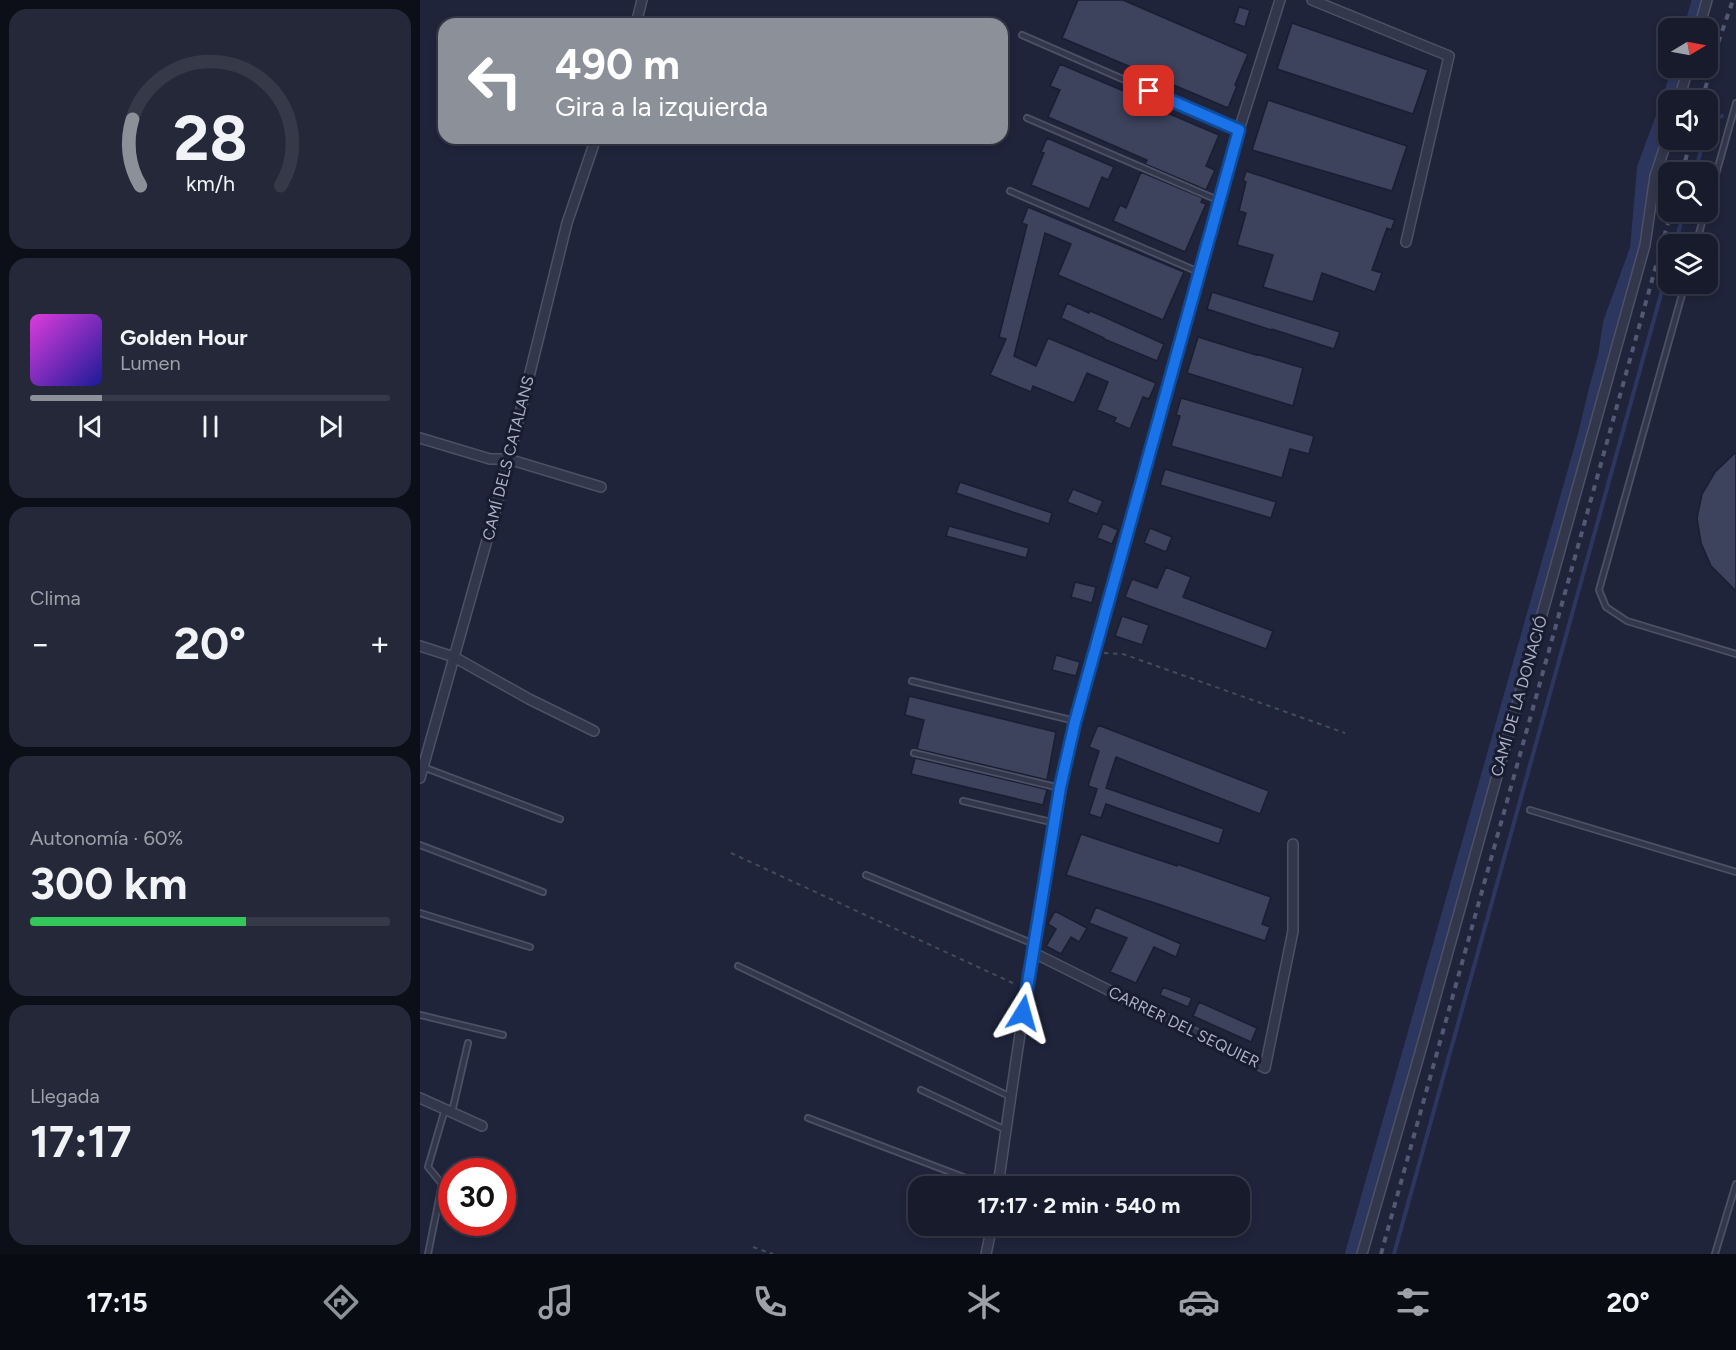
<!DOCTYPE html>
<html lang="es">
<head>
<meta charset="utf-8">
<style>
  :root { --surface:#171b2c; --page:#242838; --text:#f1f3f6; --muted:#9ea1a9; --line:#363948; --accent:#8c9099 }
  body { margin:0; font-family:Figtree,sans-serif; background:var(--page); color:var(--text); height:100vh; display:flex; flex-direction:column; font-size:22px; white-space:nowrap }
  * { box-sizing:border-box; margin:0 }
  p { font-size:20px; color:var(--muted) }
  .icon { flex:none; width:33px; height:33px; fill:none; stroke:currentColor; stroke-width:2; stroke-linecap:round; stroke-linejoin:round }
  .map { position:relative; flex:1; overflow:hidden }
  .panel { display:flex; flex-direction:column; gap:9px; padding:9px; background:#0d0f18; width:420px }
  .panel>* { flex:none }
  .top-card { position:absolute; left:18px; top:18px; width:570px; height:126px; border-radius:18px; box-shadow:0 3px 9px #0003,0 0 0 2px var(--line); background:#8c9099; color:#fff; overflow:hidden }
  .needle { width:39px; rotate:80deg }
  .fabs { position:absolute; left:1238px; top:18px; display:grid; gap:12px }
  .fabs a { display:grid; place-items:center; width:60px; height:60px; border-radius:12px; background:var(--surface); box-shadow:0 3px 9px #0003,0 0 0 2px var(--line); font-size:30px }
  .speed { position:absolute; left:18px; top:1158px; display:flex; gap:12px; font-size:30px; font-weight:700; text-align:center }
  .speed>* { display:grid; place-content:center; width:78px; height:78px; border-radius:50%; background:var(--surface); box-shadow:0 3px 9px #0003,0 0 0 2px var(--line); line-height:1 }
  .speed .limit { border:9px solid #d22; background:#fff; color:#111 }
  .pin { position:absolute; display:grid; place-items:center; width:51px; height:51px; color:#fff; margin:-26px; border-radius:12px; box-shadow:0 3px 9px #0006 }
  .me { position:absolute; width:66px; margin:-33px; rotate:8deg; stroke-linejoin:round; filter:drop-shadow(0 0 4px #0008) }
  .turn { display:flex; align-items:center; gap:21px; height:126px; padding:0 18px; font-size:27px }
  .turn .icon { width:78px; height:78px; stroke-width:2.5 }
  .turn b { display:block; font-size:42px; line-height:51px }
  .big { font-size:45px; font-weight:700; line-height:1.1 }
  .panel .tile { flex:1; display:flex; flex-direction:column; justify-content:center; gap:9px; min-width:0; padding:0 21px; border-radius:18px; background:var(--page) }
  .panel .dial { align-items:center; gap:0 }
  .dial svg { height:156px; overflow:visible; fill:none; stroke:var(--line); stroke-width:7; stroke-linecap:round; text-anchor:middle }
  .dial text { fill:var(--text); stroke:none }
  .song { display:flex; align-items:center; gap:18px }
  .cover { width:72px; height:72px; border-radius:9px; background:linear-gradient(135deg,hsl(300 70% 55%),hsl(240 70% 35%)) }
  .played { height:6px; border-radius:3px; background:linear-gradient(90deg,var(--accent) 20%,var(--line) 20%) }
  .keys { display:flex; justify-content:space-around; direction:ltr }
  .heat { display:flex; justify-content:space-between; align-items:center; font-size:33px; direction:ltr }
  .charge { height:9px; border-radius:4px; background:linear-gradient(90deg,#34c759 60%,var(--line) 0) }
  .trip { position:absolute; left:488px; top:1176px; width:342px; height:60px; border-radius:18px; background:var(--surface); box-shadow:0 3px 9px #0003,0 0 0 2px var(--line); font-weight:700; line-height:60px; text-align:center }
  .menu { display:flex; height:96px; justify-content:space-around; align-items:center; background:#090b12; color:var(--muted) }
  .menu .icon { width:42px; height:42px }
  .menu .current { color:var(--accent) }
  .menu b { font-size:27px; color:var(--text) }
  main { display:flex; flex:1; min-height:0 }
  .map>svg:first-child { display:block }
  .lines { fill:none; stroke-linecap:round; stroke-linejoin:round }
  .stream { stroke:#2d365f; stroke-width:4 }
  .canal { stroke:#2d365f; stroke-width:14 }
  .building { fill:#3d425d; stroke:#1a1e32; stroke-width:1.5 }
  .lane-casing { stroke:#4d5166; stroke-width:8 }
  .street-casing { stroke:#4d5166; stroke-width:12 }
  .path { stroke:#3e4f59; stroke-width:2; stroke-dasharray:4.5 4.5; stroke-linecap:butt }
  .lane { stroke:#33374b; stroke-width:4.5 }
  .street { stroke:#33374b; stroke-width:9 }
  .rail { stroke:#545973; stroke-width:4; stroke-dasharray:6 6; stroke-linecap:butt }
  .route-casing { stroke:#114b97; stroke-width:15 }
  .route { stroke:#1a73e8; stroke-width:10 }
  .labels { text-anchor:middle; dominant-baseline:central; stroke-width:6; stroke-linejoin:round; paint-order:stroke }
  .street-label { font-size:16px; fill:#adb1c8; stroke:#181c2f }
</style>
</head>
<body>
<main>
<section class="panel">
<div class="tile dial"><svg viewBox="0 0 100 80">
<path d="M14 69A42 42 0 1 1 86 69"/>
<path d="M14 69A42 42 0 0 1 10 35" stroke="#8c9099"/>
<text x="50" y="56" font-size="32" font-weight="700">28</text>
<text x="50" y="72" font-size="11">km/h</text>
</svg></div>
<div class="tile">
<div class="song"><i class="cover"></i><div><b>Golden Hour</b><p>Lumen</p></div></div>
<div class="played"></div>
<div class="keys"><svg class="icon" aria-label="previous" viewBox="0 0 24 24"><path d="M18 5L8 12l10 7zM5 5v14"/></svg><svg class="icon" aria-label="pause" viewBox="0 0 24 24"><path d="M8 5v14M16 5v14"/></svg><svg class="icon" aria-label="next" viewBox="0 0 24 24"><path d="M6 5l10 7-10 7zM19 5v14"/></svg></div>
</div>
<div class="tile"><p>Clima</p>
<div class="heat"><a>−</a><b class="big">20°</b><a>+</a></div>
</div>
<div class="tile"><p>Autonomía · 60%</p><b class="big">300 km</b><div class="charge"></div></div>
<div class="tile"><p>Llegada</p><b class="big">17:17</b></div>
</section>
<div class="map">
<svg width="1316" height="1254" viewBox="0 0 1316 1254">
  <rect width="100%" height="100%" fill="#1f243b"/>
  <g class="lines">
    <!-- stream -->
    <path class="stream" d="M1287 128 1289 121 1302 116
      M1275 172 1284 140
      M1255 244 1264 212
      M974 1254 1248 269"/>
    <!-- canal -->
    <path class="canal" d="M1271 28 1279 0
      M1249 100 1259 68
      M932 1254 1165 435 1176 389 1185 356 1190 323 1217 249 1224 168 1248 103"/>
  </g>
  <!-- building -->
  <path class="building" d="M658 0H703L828 54 815 85 817 86 808 108 642 38Z
    M819 7 830 10 825 27 814 23Z
    M872 23 1008 70 993 114 857 69Z
    M640 64 718 97 717 100 799 135 786 166 795 170 786 190 725 164 727 160 628 117 640 90 630 86Z
    M848 100 987 146 972 191 832 150Z
    M627 138 694 167 688 180 682 177 669 209 611 185 624 153 621 152Z
    M826 171 975 220 971 230 967 228 952 270 962 273 955 292 902 273 893 302 843 287 853 255 817 245 826 213 819 211 826 182 823 181Z
    M721 172 783 198 781 202 786 204 765 252 693 221 700 205 706 208Z
    M608 207 764 272 743 320 638 275 651 244 625 233 594 356 616 366 628 338 736 383 729 399 723 397 710 429 694 422 696 418 677 410 688 382 667 373 654 403 613 386 611 392 570 375 586 339 579 337 607 225 602 223Z
    M792 292 920 332 914 349 852 329 851 330 787 309Z
    M647 303 669 313 670 311 680 315 744 344 737 361 684 339V338L641 318Z
    M778 337 836 355V354L883 368 873 406 767 373Z
    M761 398 894 436 889 454 870 449 862 478 751 446 760 416 756 415Z
    M1316 452V591L1291 566 1281 543 1277 518 1282 494 1295 472Z
    M745 469 856 502 851 518 740 485Z
    M540 482 632 513 629 524 536 493Z
    M653 489 683 501 677 514 647 502Z
    M683 523 698 530 692 544 677 538Z
    M529 526 609 548 606 558 526 536Z
    M730 528 752 537 746 552 724 543Z
    M746 567 771 577 763 597 853 631 846 649 705 597 712 579 737 588Z
    M655 582 676 587 672 603 651 597Z
    M702 616 729 625 722 645 695 636Z
    M636 655 660 662 656 676 632 670Z
    M489 696 636 732 627 780 497 749 504 720 485 715Z
    M678 725 849 791 840 814 696 757 686 788 804 829 799 844 686 804 681 818 669 814 677 789 668 786 679 751 669 747Z
    M495 758 625 789 627 790 623 805 491 774Z
    M661 834 757 866V864L851 897 842 924 850 927 845 941 735 903 646 875Z
    M676 907 761 944 756 957 734 947 716 983 690 972 707 938 669 923Z
    M635 911 667 928 659 942 651 937 641 954 626 946 636 929 628 924Z
    M743 987 772 998 768 1007 740 995Z
    M779 1002 837 1028 831 1042 773 1016Z"/>
  <g class="lines">
    <!-- lane casing -->
    <g class="lane-casing">
      <path id="lane" d="M602 35 819 130
        M607 118 800 201
        M590 191 781 273
        M1287 206 1316 103
        M1276 244 1285 212
        M1265 284 1179 590 1186 607 1207 621 1316 654
        M492 681 655 721
        M494 753 640 788
        M3 767 140 819
        M543 801 635 823
        M1110 810 1316 872
        M0 845 123 892
        M446 875 614 944
        M0 913 110 947
        M318 966 591 1097
        M0 1015 83 1035
        M501 1090 586 1130
        M32 1112 48 1043
        M388 1118 567 1186
        M8 1254 22 1184 8 1167 25 1109
        M1295 1254 1316 1184"/>
    </g>
    <!-- street casing -->
    <g class="street-casing">
      <path id="street" d="M892 0 1029 56 986 242
        M216 24 222 0
        M1279 28 1287 0
        M1259 100 1268 68
        M0 438 70 459H88L181 487
        M0 646 34 657 109 699 174 731
        M0 778 80 494 147 223 176 138
        M612 952 845 1068 873 931V844
        M0 1098 62 1126
        M578 1186C600 1031 622 875 655 721L819 130 860 0
        M566 1254 572 1226
        M942 1254 999 1056 1225 245 1235 176 1248 137"/>
    </g>
    <!-- path -->
    <path class="path" d="M684 653 703 654 925 733
      M311 853 597 985
      M333 1247 353 1254"/>
    <!-- lane -->
    <use href="#lane" class="lane"/>
    <!-- street -->
    <use href="#street" class="street"/>
    <!-- rail -->
    <path class="rail" d="M1282 100 1298 43 1313 0
      M1262 172 1271 140
      M961 1254 1251 212"/>
  </g>
  <g class="lines">
    <!-- route casing -->
    <g class="route-casing">
      <path id="route" d="M603 1013 640 788 655 722 819 130 729 91"/>
    </g>
    <!-- route -->
    <use href="#route" class="route"/>
  </g>
  <g class="labels">
    <!-- street labels -->
    <g class="street-label">
      <text transform="translate(88 458) rotate(-76)">CAMÍ DELS CATALANS</text>
      <text transform="translate(1099 696) rotate(-74)">CAMÍ DE LA DONACIÓ</text>
      <text transform="translate(764 1027) rotate(26)">CARRER DEL SEQUIER</text>
    </g>
  </g>
</svg>
<div class="fabs">
<a><svg class="needle" viewBox="-14 -14 28 28"><path d="M0-13l5 13h-10z" fill="#e53935"/><path d="M0 13l5-13h-10z" fill="#9ea1a9"/></svg></a>
<a><svg class="icon" aria-label="sound" viewBox="0 0 24 24"><path d="M4 9h4l5-4v14l-5-4H4zM17 9q2 3 0 6"/></svg></a>
<a><svg class="icon" aria-label="search" viewBox="0 0 24 24"><circle cx="10" cy="10" r="6"/><path d="M15 15l6 6"/></svg></a>
<a><svg class="icon" aria-label="layers" viewBox="0 0 24 24"><path d="M12 4l9 5-9 5-9-5zM3 14l9 5 9-5"/></svg></a>
</div>
<div class="speed"><div class="limit">30</div></div>
<div class="pin" style="left:729px;top:91px;background:#d93025"><svg class="icon" aria-label="arrive" viewBox="0 0 24 24"><path d="M6 21V4h12l-3 4 3 4H6"/></svg></div>
<svg class="me" style="left:603px;top:1013px" viewBox="-20 -20 40 40"><path d="M0-17L14 15 0 8-14 15z" fill="#1a73e8" stroke="#fff" stroke-width="4"/></svg>
<div class="trip">17:17 · 2 min · 540 m</div>
<div class="top-card">
<div class="turn"><svg class="icon" aria-label="left" viewBox="0 0 24 24"><path d="M17 20v-9H6M10 6l-5 5 5 5"/></svg><div><b>490 m</b>Gira a la izquierda</div></div>
</div>
</div>
</main>
<nav class="menu">
<b>17:15</b>
<svg class="icon current" aria-label="directions" viewBox="0 0 24 24"><path d="M12 3l9 9-9 9-9-9zM9 14v-3h6M13 9l2 2-2 2"/></svg>
<svg class="icon" aria-label="music" viewBox="0 0 24 24"><path d="M9 18V5l10-2v13"/><circle cx="6" cy="18" r="3"/><circle cx="16" cy="16" r="3"/></svg>
<svg class="icon" aria-label="phone" viewBox="0 0 24 24"><path d="M5 4h4l2 5-3 2q2 4 5 5l2-3 5 2v4C11 20 4 13 5 4z"/></svg>
<svg class="icon" aria-label="climate" viewBox="0 0 24 24"><path d="M12 3v18M4 7l16 10M4 17L20 7"/></svg>
<svg class="icon" aria-label="car" viewBox="0 0 24 24"><path d="M5 17H2v-5l4-1 3-4h7l3 4 3 1v5h-3M9 17h6M6 11h13"/><circle cx="7" cy="17" r="2"/><circle cx="17" cy="17" r="2"/></svg>
<svg class="icon" aria-label="filters" viewBox="0 0 24 24"><path d="M4 7h16M4 17h16"/><circle cx="9" cy="7" r="2"/><circle cx="15" cy="17" r="2"/></svg>
<b>20°</b>
</nav>
</body>
</html>
